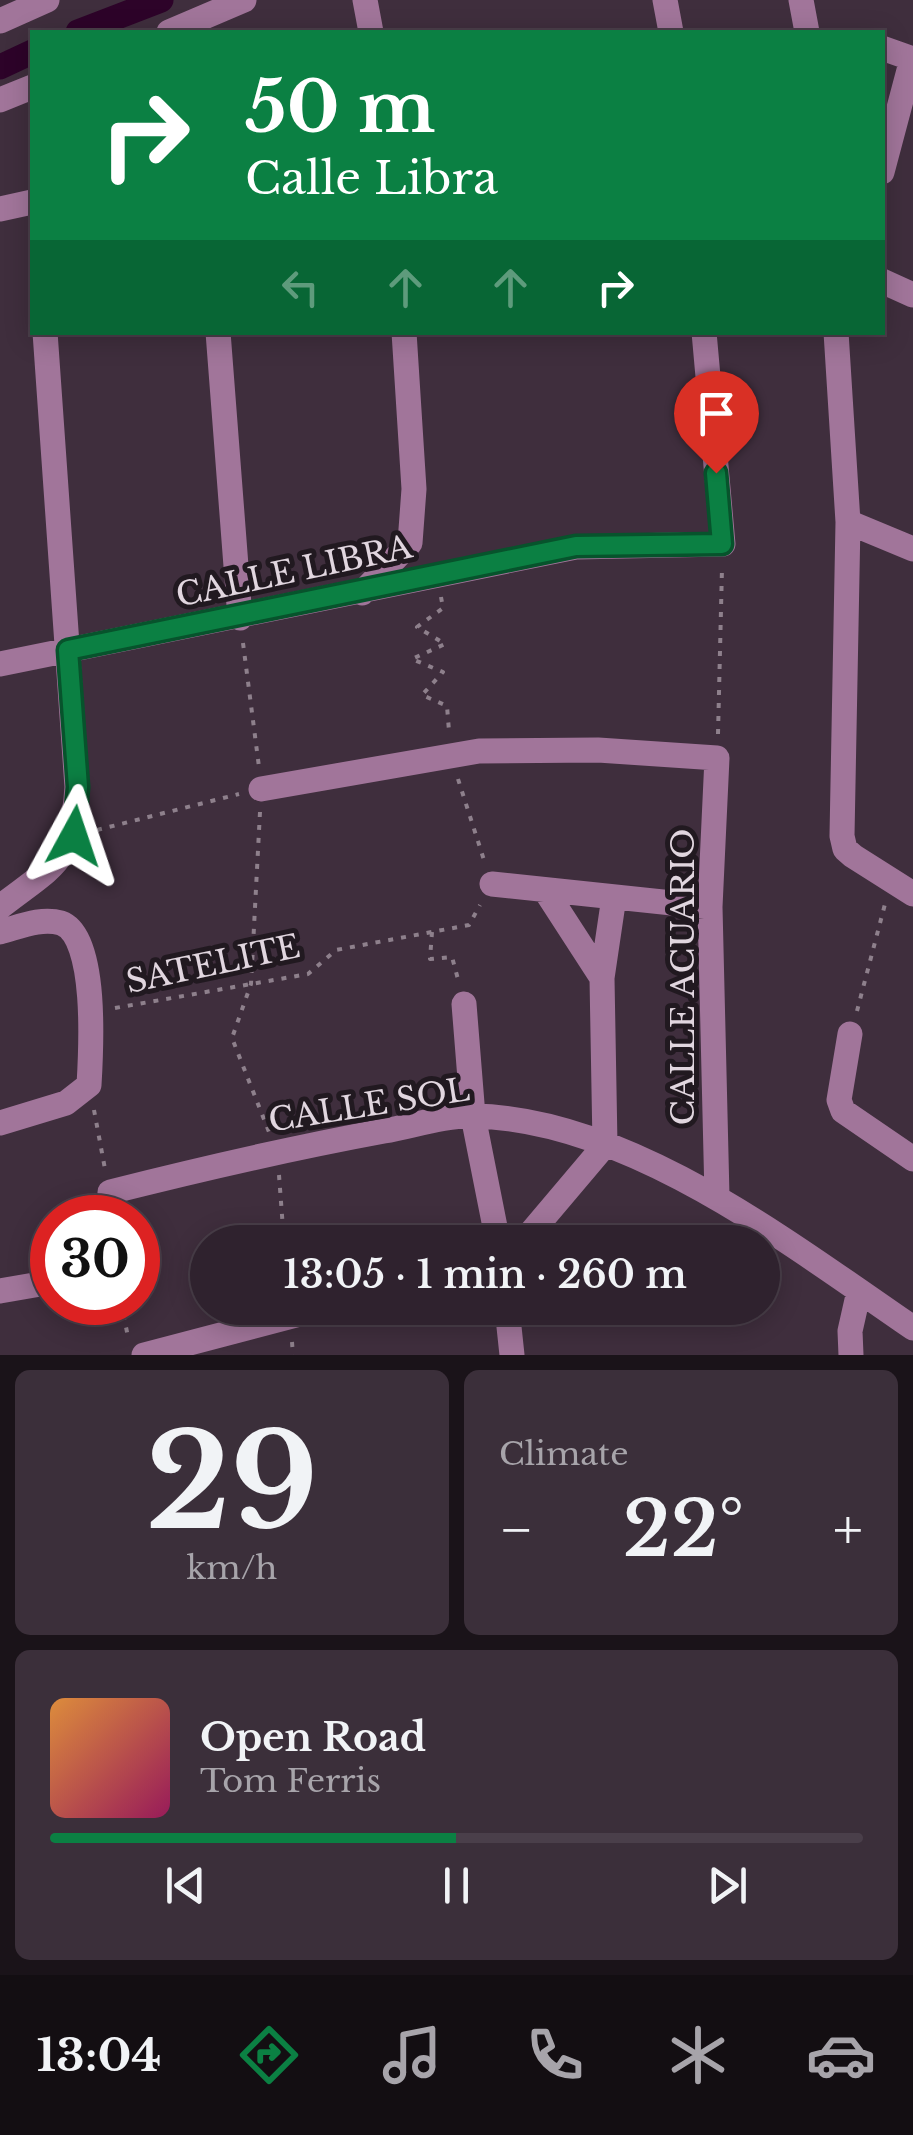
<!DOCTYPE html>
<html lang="en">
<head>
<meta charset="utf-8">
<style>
  :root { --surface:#2f222e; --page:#3b2f3a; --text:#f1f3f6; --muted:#a7a4aa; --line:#4a3f4a; --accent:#0b8043 }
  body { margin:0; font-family:"Libre Baskerville",serif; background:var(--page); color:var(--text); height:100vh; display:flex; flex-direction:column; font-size:38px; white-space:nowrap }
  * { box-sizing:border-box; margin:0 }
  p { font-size:32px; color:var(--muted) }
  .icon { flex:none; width:55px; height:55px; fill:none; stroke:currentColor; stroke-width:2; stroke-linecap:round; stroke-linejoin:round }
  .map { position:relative; height:1355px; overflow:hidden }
  .details { display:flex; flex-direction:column; gap:15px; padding:15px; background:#1a1319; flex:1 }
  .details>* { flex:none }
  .guide { position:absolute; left:30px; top:30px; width:855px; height:305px; border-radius:0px; box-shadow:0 5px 25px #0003,0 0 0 2px var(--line); background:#0b8043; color:#fff; overflow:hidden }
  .speed { position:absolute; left:30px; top:1195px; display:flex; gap:20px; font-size:50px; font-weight:700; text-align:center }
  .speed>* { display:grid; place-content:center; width:130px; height:130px; border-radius:50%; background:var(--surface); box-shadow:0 5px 25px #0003,0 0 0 2px var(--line); line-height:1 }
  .speed .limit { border:15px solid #d22; background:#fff; color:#111 }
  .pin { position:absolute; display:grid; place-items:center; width:85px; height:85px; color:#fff; margin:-102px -42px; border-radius:50% 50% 50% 0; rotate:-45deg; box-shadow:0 0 10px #0007 }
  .pin .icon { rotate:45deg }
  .me { position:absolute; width:110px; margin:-55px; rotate:5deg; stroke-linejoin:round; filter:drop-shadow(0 0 8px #0008) }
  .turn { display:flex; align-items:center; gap:35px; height:210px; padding:0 50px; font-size:45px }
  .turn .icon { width:130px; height:130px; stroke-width:2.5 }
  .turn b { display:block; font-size:70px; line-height:85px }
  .lanes { display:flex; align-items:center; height:95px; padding:0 50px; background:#0003; justify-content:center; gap:50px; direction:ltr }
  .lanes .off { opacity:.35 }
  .big { font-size:75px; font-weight:600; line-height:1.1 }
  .details .widget { flex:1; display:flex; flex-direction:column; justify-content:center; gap:15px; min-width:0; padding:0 35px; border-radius:15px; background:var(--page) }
  .details .dial { align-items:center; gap:0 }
  .dial b { font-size:130px; line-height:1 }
  .song { display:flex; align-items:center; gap:30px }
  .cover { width:120px; height:120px; border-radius:15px; background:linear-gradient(135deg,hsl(30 70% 55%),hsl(330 70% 35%)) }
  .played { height:10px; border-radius:5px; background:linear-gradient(90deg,var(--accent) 50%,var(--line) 50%) }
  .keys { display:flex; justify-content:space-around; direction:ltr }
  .heat { display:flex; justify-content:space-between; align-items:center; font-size:55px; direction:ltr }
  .details .tiles { flex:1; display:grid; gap:15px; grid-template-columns:1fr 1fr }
  .widget:last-child { grid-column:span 2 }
  .trip { position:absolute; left:190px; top:1225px; width:590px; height:100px; border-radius:50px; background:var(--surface); box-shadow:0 5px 25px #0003,0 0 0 2px var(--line); font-weight:600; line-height:100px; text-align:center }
  .tab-bar { display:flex; height:160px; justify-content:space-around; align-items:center; background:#130e12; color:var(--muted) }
  .tab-bar .icon { width:70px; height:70px }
  .tab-bar .active { color:var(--accent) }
  .tab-bar b { font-size:45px; color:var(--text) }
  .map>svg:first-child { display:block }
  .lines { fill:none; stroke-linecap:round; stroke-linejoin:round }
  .canal { stroke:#2d0329; stroke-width:25 }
  .path { stroke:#8e808c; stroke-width:4; stroke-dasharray:5 8; stroke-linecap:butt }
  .minor { stroke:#a1759a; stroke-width:25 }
  .route-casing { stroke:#07532c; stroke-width:25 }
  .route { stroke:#0b8043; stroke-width:18 }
  .labels { text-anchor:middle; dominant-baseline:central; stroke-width:10; stroke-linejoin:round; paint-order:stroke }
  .street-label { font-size:32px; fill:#e1d6df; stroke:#211920 }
</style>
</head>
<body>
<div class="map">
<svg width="913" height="1355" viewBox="0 0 913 1355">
  <rect width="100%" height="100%" fill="#3f2e3d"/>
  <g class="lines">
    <!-- canal -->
    <path class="canal" d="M78 32 161 0
      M0 67 32 52"/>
    <!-- path -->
    <path class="path" d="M441 597 443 608 417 627 445 644 412 659 443 672 422 695 447 706 449 731
      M243 643 259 767
      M718 734 722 568
      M458 779 484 860
      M260 812 251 984 232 1038 269 1132
      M97 830 239 794
      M432 932 430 959 452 957 459 983
      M115 1008 308 974 336 950 469 925 480 905
      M857 1011 885 904
      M94 1110 105 1169
      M279 1175 284 1242
      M121 1302 128 1337
      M292 1342 293 1355"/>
    <!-- minor -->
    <path class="minor" d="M365 0 371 32
      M665 0 671 32
      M801 0 807 32
      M0 21 47 0
      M169 32 244 0
      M882 48 913 59
      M0 100 32 87
      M882 172 912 59
      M0 209 32 202
      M882 281 913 295
      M218 332 240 618
      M836 332 848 522 842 836 845 849 853 856 913 894
      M848 522 913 549
      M362 593 410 543 414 489 404 332
      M0 664 576 547 723 544 704 332
      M261 789 479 751 598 750 717 758 710 907 717 1196
      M492 884 710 907
      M545 890 602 978
      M0 907C58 862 71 864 77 787L45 332
      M0 932C19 927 41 917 61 923 98 936 91 1052 89 1085L66 1103 0 1123
      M464 1004 473 1116 498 1242
      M850 1034 839 1100 843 1111 913 1159
      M110 1218V1192C201 1169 292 1148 384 1131 413 1126 445 1115 474 1116 629 1119 790 1244 913 1328
      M523 1242 605 1145 602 978 614 897
      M0 1291 52 1282
      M507 1308 512 1355
      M144 1355 323 1308
      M851 1355 850 1331 859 1291"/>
  </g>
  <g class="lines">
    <!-- route casing -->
    <g class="route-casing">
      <path id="route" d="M74 836 78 787 68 650 576 546 722 544 716 473"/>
    </g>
    <!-- route -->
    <use href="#route" class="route"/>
  </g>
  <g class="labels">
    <!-- street labels -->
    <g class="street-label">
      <text transform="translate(294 571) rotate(-12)">CALLE LIBRA</text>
      <text transform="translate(213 964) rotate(-12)">SATELITE</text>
      <text transform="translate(683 977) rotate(-90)">CALLE ACUARIO</text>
      <text transform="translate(369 1105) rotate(-9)">CALLE SOL</text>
    </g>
  </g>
</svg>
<div class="speed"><div class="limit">30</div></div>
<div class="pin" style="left:716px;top:473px;background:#d93025"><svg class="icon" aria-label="arrive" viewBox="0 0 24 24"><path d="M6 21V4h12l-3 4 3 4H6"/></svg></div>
<svg class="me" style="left:74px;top:836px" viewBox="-20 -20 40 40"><path d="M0-17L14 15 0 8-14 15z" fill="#0b8043" stroke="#fff" stroke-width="4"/></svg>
<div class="trip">13:05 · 1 min · 260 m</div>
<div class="guide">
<div class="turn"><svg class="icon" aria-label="right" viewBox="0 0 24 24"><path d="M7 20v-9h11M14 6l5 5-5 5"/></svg><div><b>50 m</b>Calle Libra</div></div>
<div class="lanes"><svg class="icon off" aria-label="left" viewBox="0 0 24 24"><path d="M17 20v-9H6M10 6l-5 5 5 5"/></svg><svg class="icon off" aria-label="ahead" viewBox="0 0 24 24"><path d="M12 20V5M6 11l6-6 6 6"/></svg><svg class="icon off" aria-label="ahead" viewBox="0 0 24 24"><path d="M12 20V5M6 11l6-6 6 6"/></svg><svg class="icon" aria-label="right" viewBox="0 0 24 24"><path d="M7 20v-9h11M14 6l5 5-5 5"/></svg></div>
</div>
</div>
<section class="details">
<div class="tiles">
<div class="widget dial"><b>29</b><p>km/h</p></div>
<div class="widget"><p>Climate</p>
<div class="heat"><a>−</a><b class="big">22°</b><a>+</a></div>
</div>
<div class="widget">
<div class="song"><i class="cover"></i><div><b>Open Road</b><p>Tom Ferris</p></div></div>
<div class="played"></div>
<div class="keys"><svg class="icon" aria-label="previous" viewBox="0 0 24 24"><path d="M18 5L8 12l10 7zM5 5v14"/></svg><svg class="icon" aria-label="pause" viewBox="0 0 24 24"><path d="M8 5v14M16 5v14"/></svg><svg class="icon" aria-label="next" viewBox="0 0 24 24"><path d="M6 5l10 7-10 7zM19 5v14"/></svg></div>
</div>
</div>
</section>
<nav class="tab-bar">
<b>13:04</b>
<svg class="icon active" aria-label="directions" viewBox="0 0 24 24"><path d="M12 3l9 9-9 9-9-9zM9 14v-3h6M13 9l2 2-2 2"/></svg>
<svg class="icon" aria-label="music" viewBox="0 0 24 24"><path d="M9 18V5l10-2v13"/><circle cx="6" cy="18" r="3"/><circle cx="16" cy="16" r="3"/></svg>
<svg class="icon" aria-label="phone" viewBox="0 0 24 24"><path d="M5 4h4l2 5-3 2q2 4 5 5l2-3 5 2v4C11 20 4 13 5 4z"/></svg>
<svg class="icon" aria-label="climate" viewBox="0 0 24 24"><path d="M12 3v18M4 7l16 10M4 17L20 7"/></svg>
<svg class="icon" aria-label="car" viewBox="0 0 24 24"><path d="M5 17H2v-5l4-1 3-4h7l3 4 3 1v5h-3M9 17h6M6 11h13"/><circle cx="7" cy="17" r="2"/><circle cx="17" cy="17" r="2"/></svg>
</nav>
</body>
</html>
